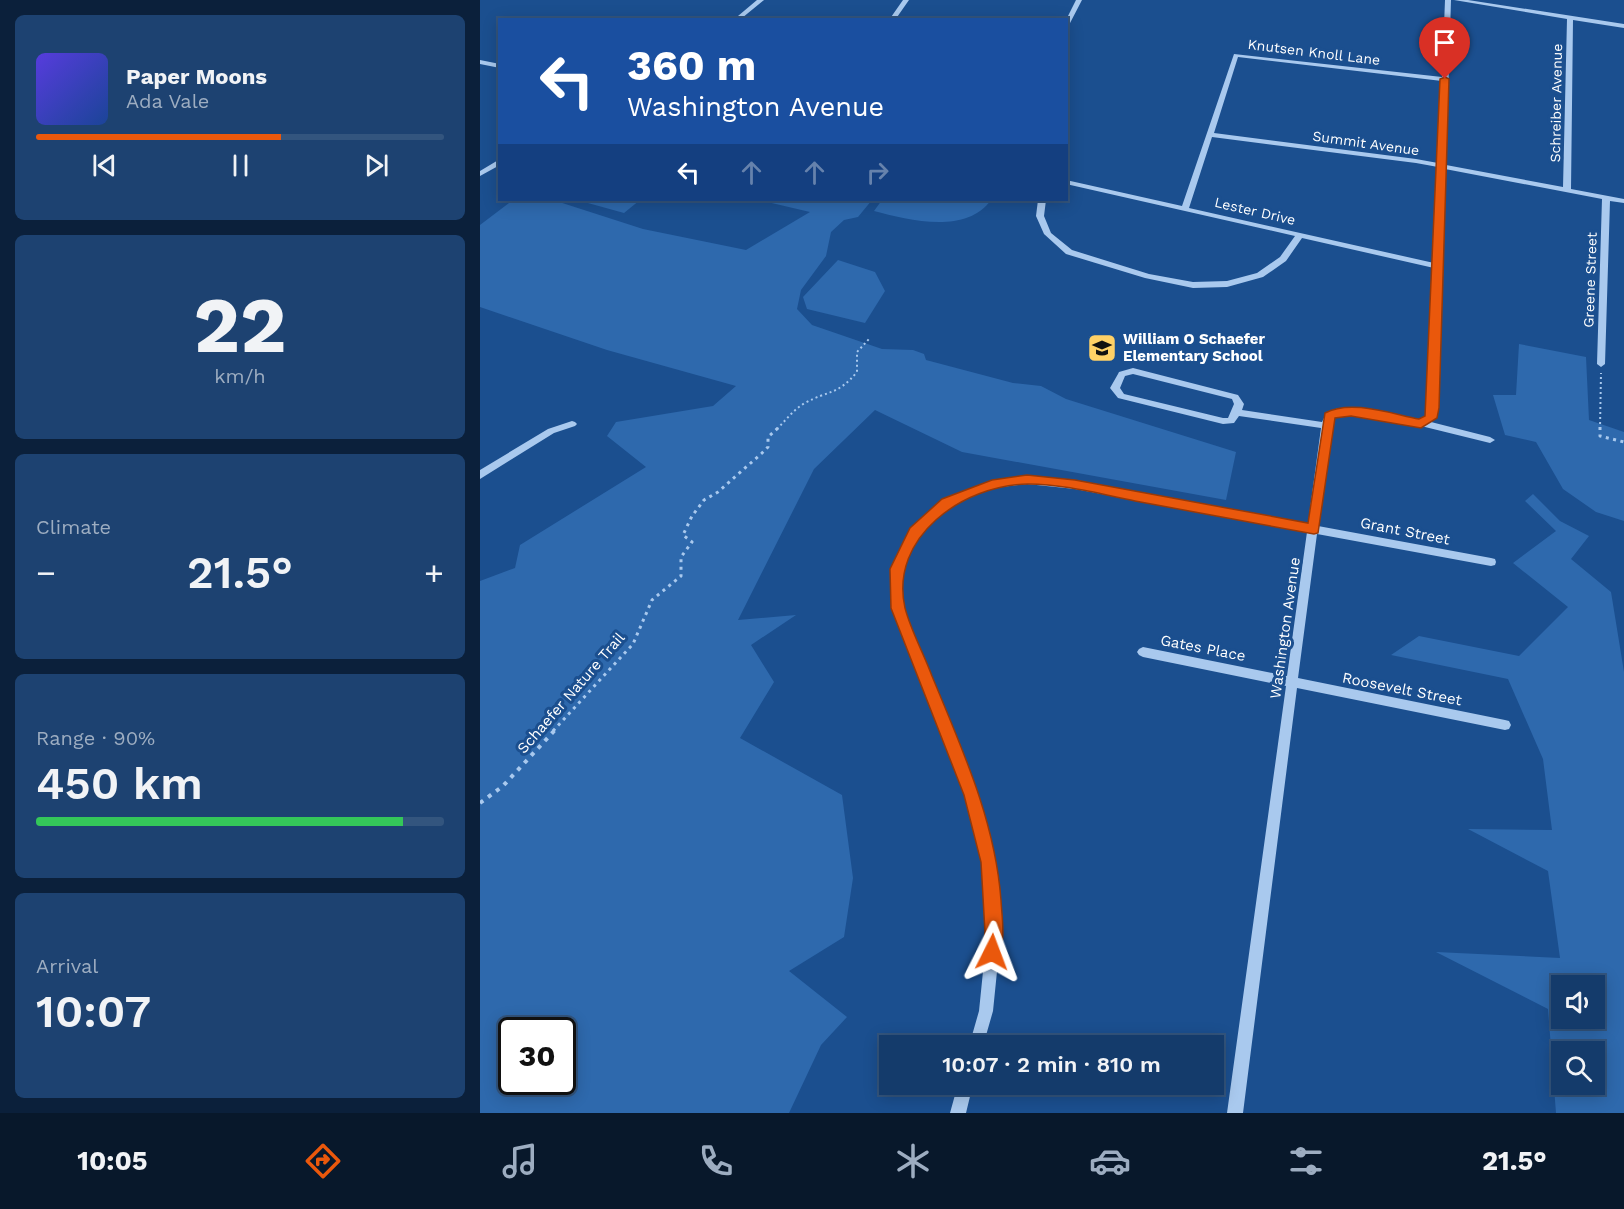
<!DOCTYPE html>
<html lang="en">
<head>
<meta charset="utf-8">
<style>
  :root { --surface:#143b6b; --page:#1d4271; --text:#f1f3f6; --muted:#9dadc1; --line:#33557e; --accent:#ea580c }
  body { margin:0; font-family:"Work Sans",sans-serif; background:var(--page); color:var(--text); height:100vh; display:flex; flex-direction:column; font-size:22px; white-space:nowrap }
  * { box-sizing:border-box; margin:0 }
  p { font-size:20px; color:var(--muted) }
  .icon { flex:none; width:33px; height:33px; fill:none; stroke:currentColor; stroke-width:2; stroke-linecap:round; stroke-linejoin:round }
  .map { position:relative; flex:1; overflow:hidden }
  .panel { display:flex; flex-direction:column; gap:15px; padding:15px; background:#0b203b; width:480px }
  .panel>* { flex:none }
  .hud { position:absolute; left:18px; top:18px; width:570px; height:183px; border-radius:0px; box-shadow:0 3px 15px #0003,0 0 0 2px var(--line); background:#1a4fa0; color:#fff; overflow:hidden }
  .tools { position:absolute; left:1071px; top:975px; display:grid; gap:12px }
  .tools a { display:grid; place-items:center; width:54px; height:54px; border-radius:0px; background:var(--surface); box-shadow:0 3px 15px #0003,0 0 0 2px var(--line); font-size:30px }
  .speed { position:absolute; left:18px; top:1017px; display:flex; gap:12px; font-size:30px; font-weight:700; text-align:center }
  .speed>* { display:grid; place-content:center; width:78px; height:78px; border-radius:50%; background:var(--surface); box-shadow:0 3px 15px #0003,0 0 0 2px var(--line); line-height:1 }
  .speed .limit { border:3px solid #111; border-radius:9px; background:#fff; color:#111 }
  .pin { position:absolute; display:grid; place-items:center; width:51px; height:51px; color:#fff; margin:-62px -26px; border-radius:50% 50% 50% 0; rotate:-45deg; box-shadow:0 0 6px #0007 }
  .pin .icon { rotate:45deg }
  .me { position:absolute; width:66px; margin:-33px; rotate:3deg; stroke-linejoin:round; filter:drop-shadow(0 0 4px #0008) }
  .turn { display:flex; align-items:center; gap:21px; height:126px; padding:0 30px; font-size:27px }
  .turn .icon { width:78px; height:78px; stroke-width:2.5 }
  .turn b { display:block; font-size:42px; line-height:51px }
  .lanes { display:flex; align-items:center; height:57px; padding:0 30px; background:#0003; justify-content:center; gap:30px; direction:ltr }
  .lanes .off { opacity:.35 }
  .big { font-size:45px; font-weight:600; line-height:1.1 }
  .panel .card { flex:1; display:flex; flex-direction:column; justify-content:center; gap:9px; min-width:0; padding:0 21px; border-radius:9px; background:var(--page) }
  .panel .dial { align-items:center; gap:0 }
  .dial b { font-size:78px; line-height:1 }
  .song { display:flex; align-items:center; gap:18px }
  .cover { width:72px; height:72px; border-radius:9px; background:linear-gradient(135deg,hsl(250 70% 55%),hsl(220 70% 35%)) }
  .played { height:6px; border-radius:3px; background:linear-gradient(90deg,var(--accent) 60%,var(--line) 60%) }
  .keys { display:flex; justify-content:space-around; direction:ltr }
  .heat { display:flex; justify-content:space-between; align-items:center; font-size:33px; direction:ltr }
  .charge { height:9px; border-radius:4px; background:linear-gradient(90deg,#34c759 90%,var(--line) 0) }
  .trip { position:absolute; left:399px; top:1035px; width:345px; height:60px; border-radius:0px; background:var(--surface); box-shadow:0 3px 15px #0003,0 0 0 2px var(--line); font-weight:600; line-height:60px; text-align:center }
  .tab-bar { display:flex; height:96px; justify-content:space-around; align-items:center; background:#08182b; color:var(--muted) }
  .tab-bar .icon { width:42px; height:42px }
  .tab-bar .on { color:var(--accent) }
  .tab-bar b { font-size:27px; color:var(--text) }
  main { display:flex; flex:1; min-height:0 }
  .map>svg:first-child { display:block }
  .green { fill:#2e69ad; fill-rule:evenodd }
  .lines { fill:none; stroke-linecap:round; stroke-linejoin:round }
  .path-far2 { stroke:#a9c9ee; stroke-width:2; stroke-dasharray:2 3; stroke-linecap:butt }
  .path-far1 { stroke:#a9c9ee; stroke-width:3; stroke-dasharray:3 4.5; stroke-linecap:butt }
  .path { stroke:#a9c9ee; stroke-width:4; stroke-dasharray:4 6; stroke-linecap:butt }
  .minor { fill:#a9c9ee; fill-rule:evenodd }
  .route { fill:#ea580c; stroke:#983908; stroke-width:1.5 }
  .labels { text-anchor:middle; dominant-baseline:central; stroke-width:6; stroke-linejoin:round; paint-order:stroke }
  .far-street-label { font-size:14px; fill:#fff; stroke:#1b4f8f }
  .poi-label { font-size:15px; font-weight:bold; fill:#fff; stroke:#1b4f8f; text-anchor:start }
  .street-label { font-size:15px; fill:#fff; stroke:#1b4f8f }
</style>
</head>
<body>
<main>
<section class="panel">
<div class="card">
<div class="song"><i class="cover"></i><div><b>Paper Moons</b><p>Ada Vale</p></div></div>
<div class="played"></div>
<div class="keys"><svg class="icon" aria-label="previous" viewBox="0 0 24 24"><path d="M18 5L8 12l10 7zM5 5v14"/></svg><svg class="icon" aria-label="pause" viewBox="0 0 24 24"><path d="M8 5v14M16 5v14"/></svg><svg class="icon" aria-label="next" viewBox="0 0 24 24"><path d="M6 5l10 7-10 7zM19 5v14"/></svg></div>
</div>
<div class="card dial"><b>22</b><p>km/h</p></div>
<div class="card"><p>Climate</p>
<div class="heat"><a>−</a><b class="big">21.5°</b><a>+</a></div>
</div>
<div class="card"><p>Range · 90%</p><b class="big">450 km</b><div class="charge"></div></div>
<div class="card"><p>Arrival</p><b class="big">10:07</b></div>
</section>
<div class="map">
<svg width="1144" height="1113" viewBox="0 0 1144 1113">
  <rect width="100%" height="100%" fill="#1b4f8f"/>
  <!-- green -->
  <path class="green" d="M33 200H73L163 229 266 250 330 212 279 200H392L378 217 364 220 351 232 346 256 321 290 317 309 332 325 402 349 433 350 444 354 446 360 533 383 561 386 586 399 756 452 746 500 482 452 395 410 334 469 258 620 316 615 271 645 294 682 260 738 362 795 373 878 364 937 309 971 367 1017 341 1045 309 1113H0V581L35 568 40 545 166 467 127 436 136 422 233 406 256 386 127 350 0 307V225ZM32 1030H82V1082H32Z
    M97 200H160L144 213Z
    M402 200H511C486 235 428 220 394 211Z
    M358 260 395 272 405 291 385 323 327 309 323 297Z
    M1039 344 1106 357 1109 420 1144 432V521L1116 512 1083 489 1056 442 1025 435 1013 395H1036Z
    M1053 494 1080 521 1109 536 1091 559 1131 592 1144 672V1113H1076L1068 1009 956 952 1080 958 1068 871 988 829 1072 830 1063 759 1028 679 911 655 939 636 1039 656 1088 607 1033 563 1076 531 1045 501ZM1082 986H1114V1018H1082ZM1082 1052H1114V1084H1082Z"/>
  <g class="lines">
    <!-- path-far2 -->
    <path class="path-far2" d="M297 429C306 420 314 409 325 403 348 390 357 396 377 372V352L389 339
      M1120 429 1121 373"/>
    <!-- path-far1 -->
    <path class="path-far1" d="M1120 427V436L1144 442
      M73 731 153 644 172 600 201 576V557L212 542 203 535 212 516 224 500 238 492 282 453 288 447V437L299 427"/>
    <!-- path -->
    <path class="path" d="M0 803 23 786 75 730"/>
    <!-- minor -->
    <path class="minor" d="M277 0H284L262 18H258V16Z
      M423 0H429L415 20H409Z
      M596 0H602L589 25 586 27V20Z
      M965 0H971L966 165 1083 187 1087 19 974 0H988L1144 24V28L1093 20 1091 189 1144 199V203L1130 201 1125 364 1121 367 1117 364 1122 199 965 169 958 408 956 418 951 422 1010 437 1015 440 1010 443 941 426 859 414 853 418 851 425 838 526 1011 558 1015 559 1016 562 1015 565 1011 566 837 534 818 678 1025 720 1029 721 1031 725 1029 729 1025 730 817 688 763 1113H747L806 686 663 657 659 655 657 652 659 649 663 647 807 676 827 532 595 489 547 484 513 488 470 506 439 534 422 569 423 608 498 796 516 862 521 932 513 1011 503 1046H489L499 1011 507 932 502 862 486 796 413 608 412 569 431 529 462 500 512 481 547 476 595 481 828 524 841 428 759 416 754 423 743 424 638 398 630 388 638 374 639 372 653 368 758 395 764 404 762 410 842 422 846 414 858 408 940 420 947 416 948 408 954 268 822 238 806 261 783 277 747 287 713 288 665 278 586 254 564 234 556 216 558 200H566L564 216 571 233 592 250 669 274 713 282 747 281 777 273 800 257 815 236 586 184V180L702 206 754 54 962 77ZM758 57 962 81 958 163 936 159 734 133ZM732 137 936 163 958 167 954 263 709 208ZM653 374 752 399 754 404 748 418H743L644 394 640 388 645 376Z
      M0 60 20 64V68L0 64Z
      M20 159V165L0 176V171Z
      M92 421 95 422 97 424 95 426 74 433 0 479V470L68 429Z
      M478 1084H493L486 1113H470Z"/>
  </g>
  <!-- route -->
  <path class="route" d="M965 77 969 79 959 408 957 418 941 428 871 416 855 418 838 533 834 534C774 523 715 512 655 501 620 494 583 484 548 484 483 485 409 537 425 608 431 631 444 654 452 676 482 749 515 820 521 900 522 919 526 940 518 958L512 961 506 958 503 952 505 932 501 862 484 795 411 608 410 569 430 528 462 499 512 480 547 475 595 480 828 523 845 413C871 399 912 414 939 419L945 416 960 79Z"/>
  <!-- icons -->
  <defs>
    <g id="school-square" transform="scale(1.5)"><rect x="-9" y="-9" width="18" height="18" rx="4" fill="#ffd166" stroke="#1b4f8f"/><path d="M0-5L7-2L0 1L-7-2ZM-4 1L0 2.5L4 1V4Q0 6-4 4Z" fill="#111"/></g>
  </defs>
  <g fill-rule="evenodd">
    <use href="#school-square" x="622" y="348"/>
  </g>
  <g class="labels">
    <!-- far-street labels -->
    <g class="far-street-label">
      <text transform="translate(834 52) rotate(7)">Knutsen Knoll Lane</text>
      <text transform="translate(1076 103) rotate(-89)">Schreiber Avenue</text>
      <text transform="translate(886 143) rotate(8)">Summit Avenue</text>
      <text transform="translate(775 211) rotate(13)">Lester Drive</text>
      <text transform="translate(1110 280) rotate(-88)">Greene Street</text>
    </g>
    <!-- poi labels -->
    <g class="poi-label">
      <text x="643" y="339">William O Schaefer<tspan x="643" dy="17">Elementary School</tspan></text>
    </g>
    <!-- street labels -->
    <g class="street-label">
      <text transform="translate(925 531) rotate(11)">Grant Street</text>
      <text transform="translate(805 628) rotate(-82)">Washington Avenue</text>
      <text transform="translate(723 648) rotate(11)">Gates Place</text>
      <text transform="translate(922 689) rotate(11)">Roosevelt Street</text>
      <text transform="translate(91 693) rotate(-49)">Schaefer Nature Trail</text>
    </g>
  </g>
</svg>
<div class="tools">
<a><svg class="icon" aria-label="sound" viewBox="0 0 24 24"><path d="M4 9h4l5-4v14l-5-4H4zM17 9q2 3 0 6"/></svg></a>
<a><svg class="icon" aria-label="search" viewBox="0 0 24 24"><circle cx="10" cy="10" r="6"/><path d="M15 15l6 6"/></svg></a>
</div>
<div class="speed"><div class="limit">30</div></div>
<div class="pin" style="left:965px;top:79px;background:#d93025"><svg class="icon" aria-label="arrive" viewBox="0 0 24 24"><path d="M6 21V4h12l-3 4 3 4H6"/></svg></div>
<svg class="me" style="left:512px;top:952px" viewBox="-20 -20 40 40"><path d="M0-17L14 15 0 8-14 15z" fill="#ea580c" stroke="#fff" stroke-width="4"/></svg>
<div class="trip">10:07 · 2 min · 810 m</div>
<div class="hud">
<div class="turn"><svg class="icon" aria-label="left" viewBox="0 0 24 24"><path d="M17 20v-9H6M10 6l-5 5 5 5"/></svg><div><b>360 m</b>Washington Avenue</div></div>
<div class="lanes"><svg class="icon" aria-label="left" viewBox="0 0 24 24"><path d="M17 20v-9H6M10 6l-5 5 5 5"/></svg><svg class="icon off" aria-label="ahead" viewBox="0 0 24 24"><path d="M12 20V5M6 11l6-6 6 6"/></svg><svg class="icon off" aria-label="ahead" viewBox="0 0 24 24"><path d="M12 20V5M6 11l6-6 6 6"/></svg><svg class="icon off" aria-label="right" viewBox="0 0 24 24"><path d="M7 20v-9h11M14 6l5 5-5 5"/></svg></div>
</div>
</div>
</main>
<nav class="tab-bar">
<b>10:05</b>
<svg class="icon on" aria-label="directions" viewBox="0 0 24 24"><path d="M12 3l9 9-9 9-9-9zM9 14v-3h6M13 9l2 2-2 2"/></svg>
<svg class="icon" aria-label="music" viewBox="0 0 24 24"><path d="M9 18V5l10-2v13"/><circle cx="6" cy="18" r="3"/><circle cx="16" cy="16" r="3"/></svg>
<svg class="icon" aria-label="phone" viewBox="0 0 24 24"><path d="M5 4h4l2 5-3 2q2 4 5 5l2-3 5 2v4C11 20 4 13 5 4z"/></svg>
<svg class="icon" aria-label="climate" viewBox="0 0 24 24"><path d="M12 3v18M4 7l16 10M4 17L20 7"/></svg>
<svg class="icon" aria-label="car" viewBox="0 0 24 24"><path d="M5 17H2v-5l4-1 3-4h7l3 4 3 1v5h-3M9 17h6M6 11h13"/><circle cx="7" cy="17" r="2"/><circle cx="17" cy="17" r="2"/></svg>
<svg class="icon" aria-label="filters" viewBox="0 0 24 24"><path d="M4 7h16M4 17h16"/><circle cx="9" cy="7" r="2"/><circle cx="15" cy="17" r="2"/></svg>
<b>21.5°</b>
</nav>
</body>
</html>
